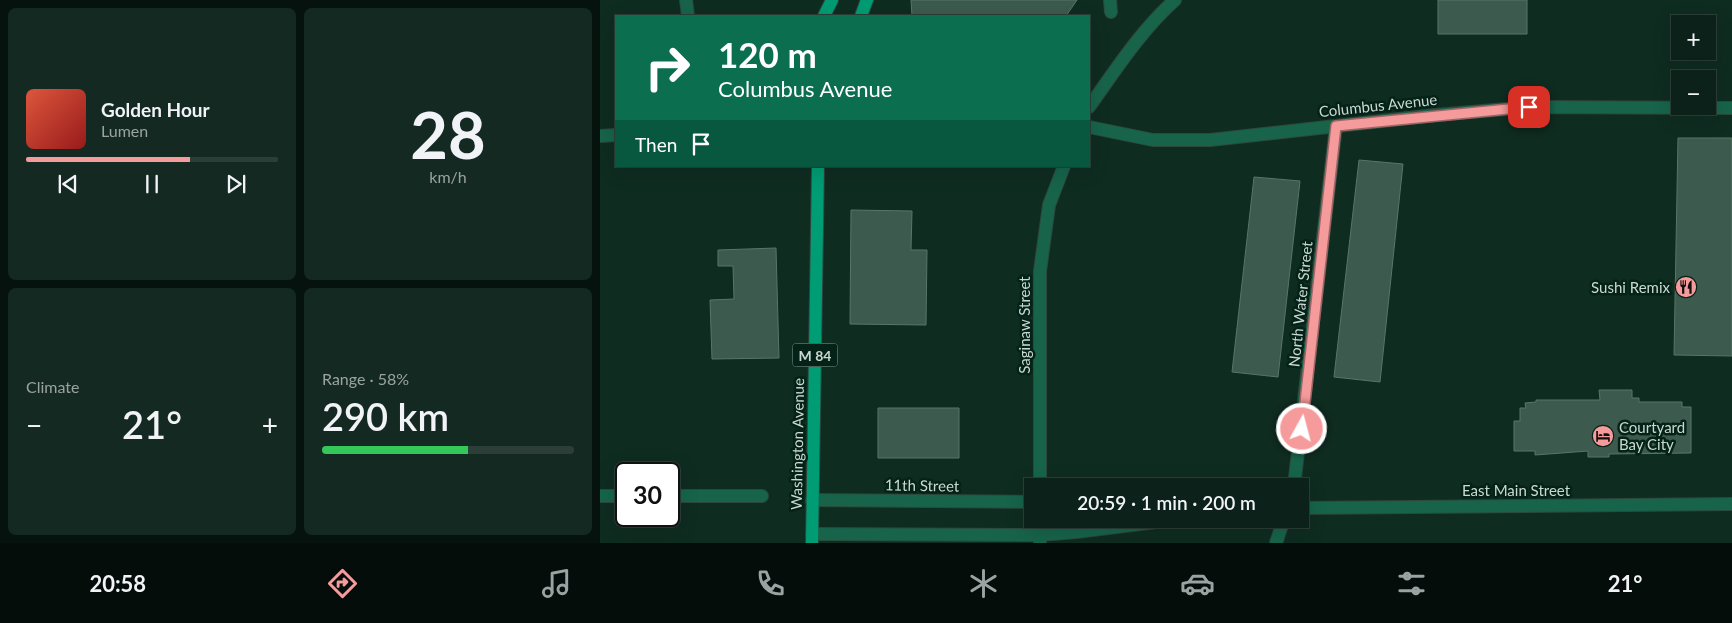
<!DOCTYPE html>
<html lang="en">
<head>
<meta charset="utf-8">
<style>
  :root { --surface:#0b2119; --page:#142922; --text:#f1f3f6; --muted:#9aa3a2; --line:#2b3e38; --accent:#f59b9b }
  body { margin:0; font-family:Lato,sans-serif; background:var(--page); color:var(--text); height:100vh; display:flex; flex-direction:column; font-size:19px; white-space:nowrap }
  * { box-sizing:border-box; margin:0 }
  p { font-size:16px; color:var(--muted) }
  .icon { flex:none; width:28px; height:28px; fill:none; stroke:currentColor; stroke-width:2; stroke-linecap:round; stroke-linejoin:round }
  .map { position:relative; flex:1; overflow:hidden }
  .panel { display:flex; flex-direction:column; gap:8px; padding:8px; background:#06120e; width:600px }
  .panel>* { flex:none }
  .hud { position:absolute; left:15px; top:15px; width:475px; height:152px; border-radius:0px; box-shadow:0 5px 20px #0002,0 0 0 1px var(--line); background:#0b6e4f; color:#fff; overflow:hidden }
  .tools { position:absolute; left:1071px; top:15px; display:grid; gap:10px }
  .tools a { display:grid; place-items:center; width:45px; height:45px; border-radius:0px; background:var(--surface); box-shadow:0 5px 20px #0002,0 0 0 1px var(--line); font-size:25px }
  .speed { position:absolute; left:15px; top:462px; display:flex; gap:10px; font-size:25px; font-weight:700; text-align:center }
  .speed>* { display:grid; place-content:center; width:65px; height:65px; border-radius:50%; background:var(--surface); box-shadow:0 5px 20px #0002,0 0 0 1px var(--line); line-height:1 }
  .speed .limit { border:2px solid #111; border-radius:8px; background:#fff; color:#111 }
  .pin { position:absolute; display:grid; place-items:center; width:42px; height:42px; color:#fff; margin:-21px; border-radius:10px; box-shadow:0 2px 8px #0006 }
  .me { position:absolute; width:55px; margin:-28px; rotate:7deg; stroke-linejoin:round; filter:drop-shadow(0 0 4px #0008) }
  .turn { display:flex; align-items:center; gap:18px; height:105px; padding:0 20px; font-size:22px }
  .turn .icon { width:65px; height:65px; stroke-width:2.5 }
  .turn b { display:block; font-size:35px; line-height:42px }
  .then { display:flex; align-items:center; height:48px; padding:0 20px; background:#0003; gap:10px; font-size:19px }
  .big { font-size:38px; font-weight:600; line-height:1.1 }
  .panel .card { flex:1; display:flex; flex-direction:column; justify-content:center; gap:8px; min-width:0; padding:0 18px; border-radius:8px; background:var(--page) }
  .panel .dial { align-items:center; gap:0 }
  .dial b { font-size:65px; line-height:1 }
  .song { display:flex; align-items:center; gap:15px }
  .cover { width:60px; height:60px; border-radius:8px; background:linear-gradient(135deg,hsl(10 70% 55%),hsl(0 70% 35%)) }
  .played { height:5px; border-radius:2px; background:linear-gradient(90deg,var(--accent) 65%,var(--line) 65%) }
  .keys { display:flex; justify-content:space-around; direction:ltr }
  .heat { display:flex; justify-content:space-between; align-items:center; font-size:28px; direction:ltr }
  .charge { height:8px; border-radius:4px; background:linear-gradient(90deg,#34c759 58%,var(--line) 0) }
  .panel .tiles { flex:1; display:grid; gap:8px; grid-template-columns:repeat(2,1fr) }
  .trip { position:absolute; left:424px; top:478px; width:285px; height:50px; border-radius:0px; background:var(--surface); box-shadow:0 5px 20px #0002,0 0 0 1px var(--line); font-weight:600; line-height:50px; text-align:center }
  .dock { display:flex; height:80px; justify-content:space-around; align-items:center; background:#040d0a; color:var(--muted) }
  .dock .icon { width:35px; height:35px }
  .dock .active { color:var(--accent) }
  .dock b { font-size:22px; color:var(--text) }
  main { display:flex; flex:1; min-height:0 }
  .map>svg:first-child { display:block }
  .building { fill:#3c5a4d; stroke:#587669 }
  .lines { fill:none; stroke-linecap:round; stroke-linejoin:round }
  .minor-casing { stroke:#2d483d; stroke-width:14 }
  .tertiary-casing { stroke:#2d483d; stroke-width:14 }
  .primary-casing { stroke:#2d483d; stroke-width:14 }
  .minor { stroke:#17644b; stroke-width:12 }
  .tertiary { stroke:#17644b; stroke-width:12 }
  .primary { stroke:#009c73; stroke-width:12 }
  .route-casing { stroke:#9f6565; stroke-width:12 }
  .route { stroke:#f59b9b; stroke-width:9 }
  .labels { text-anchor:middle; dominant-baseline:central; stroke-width:5; stroke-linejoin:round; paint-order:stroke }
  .shield { fill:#052218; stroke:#8ea29a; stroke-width:1 }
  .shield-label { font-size:14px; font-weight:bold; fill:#c9d9d1 }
  .street-label { font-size:15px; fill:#c9d9d1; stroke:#052218 }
  .poi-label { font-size:15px; fill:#c9d9d1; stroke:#052218; text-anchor:end }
</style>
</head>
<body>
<main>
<section class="panel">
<div class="tiles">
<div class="card">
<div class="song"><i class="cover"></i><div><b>Golden Hour</b><p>Lumen</p></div></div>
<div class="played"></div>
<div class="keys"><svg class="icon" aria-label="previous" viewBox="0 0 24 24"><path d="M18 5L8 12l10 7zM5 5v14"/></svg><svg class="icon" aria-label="pause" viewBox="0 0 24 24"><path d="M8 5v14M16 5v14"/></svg><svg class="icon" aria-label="next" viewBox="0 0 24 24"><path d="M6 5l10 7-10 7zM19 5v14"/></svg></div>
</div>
<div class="card dial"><b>28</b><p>km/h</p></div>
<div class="card"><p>Climate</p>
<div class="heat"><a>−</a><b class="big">21°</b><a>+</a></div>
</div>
<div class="card"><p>Range · 58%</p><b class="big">290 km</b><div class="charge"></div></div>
</div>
</section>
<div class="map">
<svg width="1132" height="543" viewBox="0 0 1132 543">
  <rect width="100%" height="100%" fill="#0f2c21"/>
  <!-- building -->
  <path class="building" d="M311 0H477L466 16H312Z
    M838 0H927V34H838Z
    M1078 138H1132V356L1074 355Z
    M759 160 803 164 780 382 734 377Z
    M654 177 700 181 678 377 632 372Z
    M251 210 312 211 311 250H327L326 325 250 324Z
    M176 248 179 358 112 359 110 300 134 299 133 266H118V250Z
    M999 390H1032V398H1039V402H1082V407H1091V453L1009 454V457H988V451L935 455V451H914V421H920V408H926L925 403 936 402V400H1000Z
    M278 408H359V458H278Z"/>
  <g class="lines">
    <!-- minor casing -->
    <g class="minor-casing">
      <path id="minor" d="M86 0 88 16
        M510 0 511 12
        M489 127 553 140H610L836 115 929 107 1132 108
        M694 486 736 126
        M0 496H26
        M69 496H162
        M212 500 432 502
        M700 508 1132 504
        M212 534 440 535 476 532 580 519
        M676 543 684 519"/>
    </g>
    <!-- tertiary casing -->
    <g class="tertiary-casing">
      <path id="tertiary" d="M489 107C515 71 541 30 575 0
        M0 136 16 135
        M440 486V271L449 205 464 166
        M440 543V519"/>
    </g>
    <!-- primary casing -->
    <g class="primary-casing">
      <path id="primary" d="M224 16 232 0
        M261 16 267 0
        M212 543 218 166"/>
    </g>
    <!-- minor -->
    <use href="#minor" class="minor"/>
    <!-- tertiary -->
    <use href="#tertiary" class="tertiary"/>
    <!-- primary -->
    <use href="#primary" class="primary"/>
  </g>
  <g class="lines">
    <!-- route casing -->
    <g class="route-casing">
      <path id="route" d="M702 429 736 126 929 107"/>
    </g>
    <!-- route -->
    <use href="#route" class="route"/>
  </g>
  <!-- icons -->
  <defs>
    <g id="restaurant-disc" transform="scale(1.125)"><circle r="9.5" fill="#f59b9b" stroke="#052218"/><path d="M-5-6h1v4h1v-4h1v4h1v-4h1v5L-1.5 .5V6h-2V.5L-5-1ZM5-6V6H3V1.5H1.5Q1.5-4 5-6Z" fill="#111"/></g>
    <g id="hotel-disc" transform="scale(1.125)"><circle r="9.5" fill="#f59b9b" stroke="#052218"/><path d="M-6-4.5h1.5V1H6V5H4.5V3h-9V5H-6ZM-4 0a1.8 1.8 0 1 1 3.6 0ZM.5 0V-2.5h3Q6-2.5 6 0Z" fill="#111"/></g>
  </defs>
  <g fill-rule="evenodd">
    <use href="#restaurant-disc" x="1086" y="287"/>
    <use href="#hotel-disc" x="1003" y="436"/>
  </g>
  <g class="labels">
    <!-- shield labels -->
    <rect class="shield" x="192.5" y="343.5" width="45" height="23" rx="4"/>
    <g class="shield-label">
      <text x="215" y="355">M 84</text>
    </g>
    <!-- street labels -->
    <g class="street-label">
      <text transform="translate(778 105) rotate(-6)">Columbus Avenue</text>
      <text transform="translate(700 304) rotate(-84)">North Water Street</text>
      <text transform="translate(424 325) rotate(-90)">Saginaw Street</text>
      <text transform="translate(197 444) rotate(-89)">Washington Avenue</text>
      <text transform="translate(322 485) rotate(1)">11th Street</text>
      <text x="916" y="490">East Main Street</text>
    </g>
    <!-- poi labels -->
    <g class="poi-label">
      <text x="1070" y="287">Sushi Remix</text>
      <text x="1019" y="427" text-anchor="start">Courtyard<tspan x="1019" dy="17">Bay City</tspan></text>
    </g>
  </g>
</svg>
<div class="tools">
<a>+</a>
<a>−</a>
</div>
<div class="speed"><div class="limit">30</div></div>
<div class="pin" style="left:929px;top:107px;background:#d93025"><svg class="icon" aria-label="arrive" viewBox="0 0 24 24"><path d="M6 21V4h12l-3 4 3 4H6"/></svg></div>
<svg class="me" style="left:702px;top:429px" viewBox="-20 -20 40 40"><circle r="17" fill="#f59b9b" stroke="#fff" stroke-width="3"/><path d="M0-11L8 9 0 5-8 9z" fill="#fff"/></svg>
<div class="trip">20:59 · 1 min · 200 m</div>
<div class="hud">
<div class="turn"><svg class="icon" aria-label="right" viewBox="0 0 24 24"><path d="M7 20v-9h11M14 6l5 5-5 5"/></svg><div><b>120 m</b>Columbus Avenue</div></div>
<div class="then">Then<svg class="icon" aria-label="arrive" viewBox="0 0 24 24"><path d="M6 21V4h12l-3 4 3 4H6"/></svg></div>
</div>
</div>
</main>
<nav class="dock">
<b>20:58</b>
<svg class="icon active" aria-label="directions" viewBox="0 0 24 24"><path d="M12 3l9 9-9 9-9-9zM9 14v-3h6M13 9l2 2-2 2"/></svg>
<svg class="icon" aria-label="music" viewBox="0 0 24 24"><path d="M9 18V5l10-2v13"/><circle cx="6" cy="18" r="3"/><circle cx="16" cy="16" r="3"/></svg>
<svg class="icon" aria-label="phone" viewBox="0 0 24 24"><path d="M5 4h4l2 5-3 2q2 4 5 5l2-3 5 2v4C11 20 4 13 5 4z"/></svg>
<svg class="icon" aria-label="climate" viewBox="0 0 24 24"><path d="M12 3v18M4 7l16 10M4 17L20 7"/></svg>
<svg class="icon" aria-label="car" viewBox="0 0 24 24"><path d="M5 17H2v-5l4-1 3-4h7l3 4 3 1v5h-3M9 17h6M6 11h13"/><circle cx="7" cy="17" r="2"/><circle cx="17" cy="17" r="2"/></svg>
<svg class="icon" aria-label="filters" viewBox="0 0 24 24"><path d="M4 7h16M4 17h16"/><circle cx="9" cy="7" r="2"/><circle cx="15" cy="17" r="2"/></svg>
<b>21°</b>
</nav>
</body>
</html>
